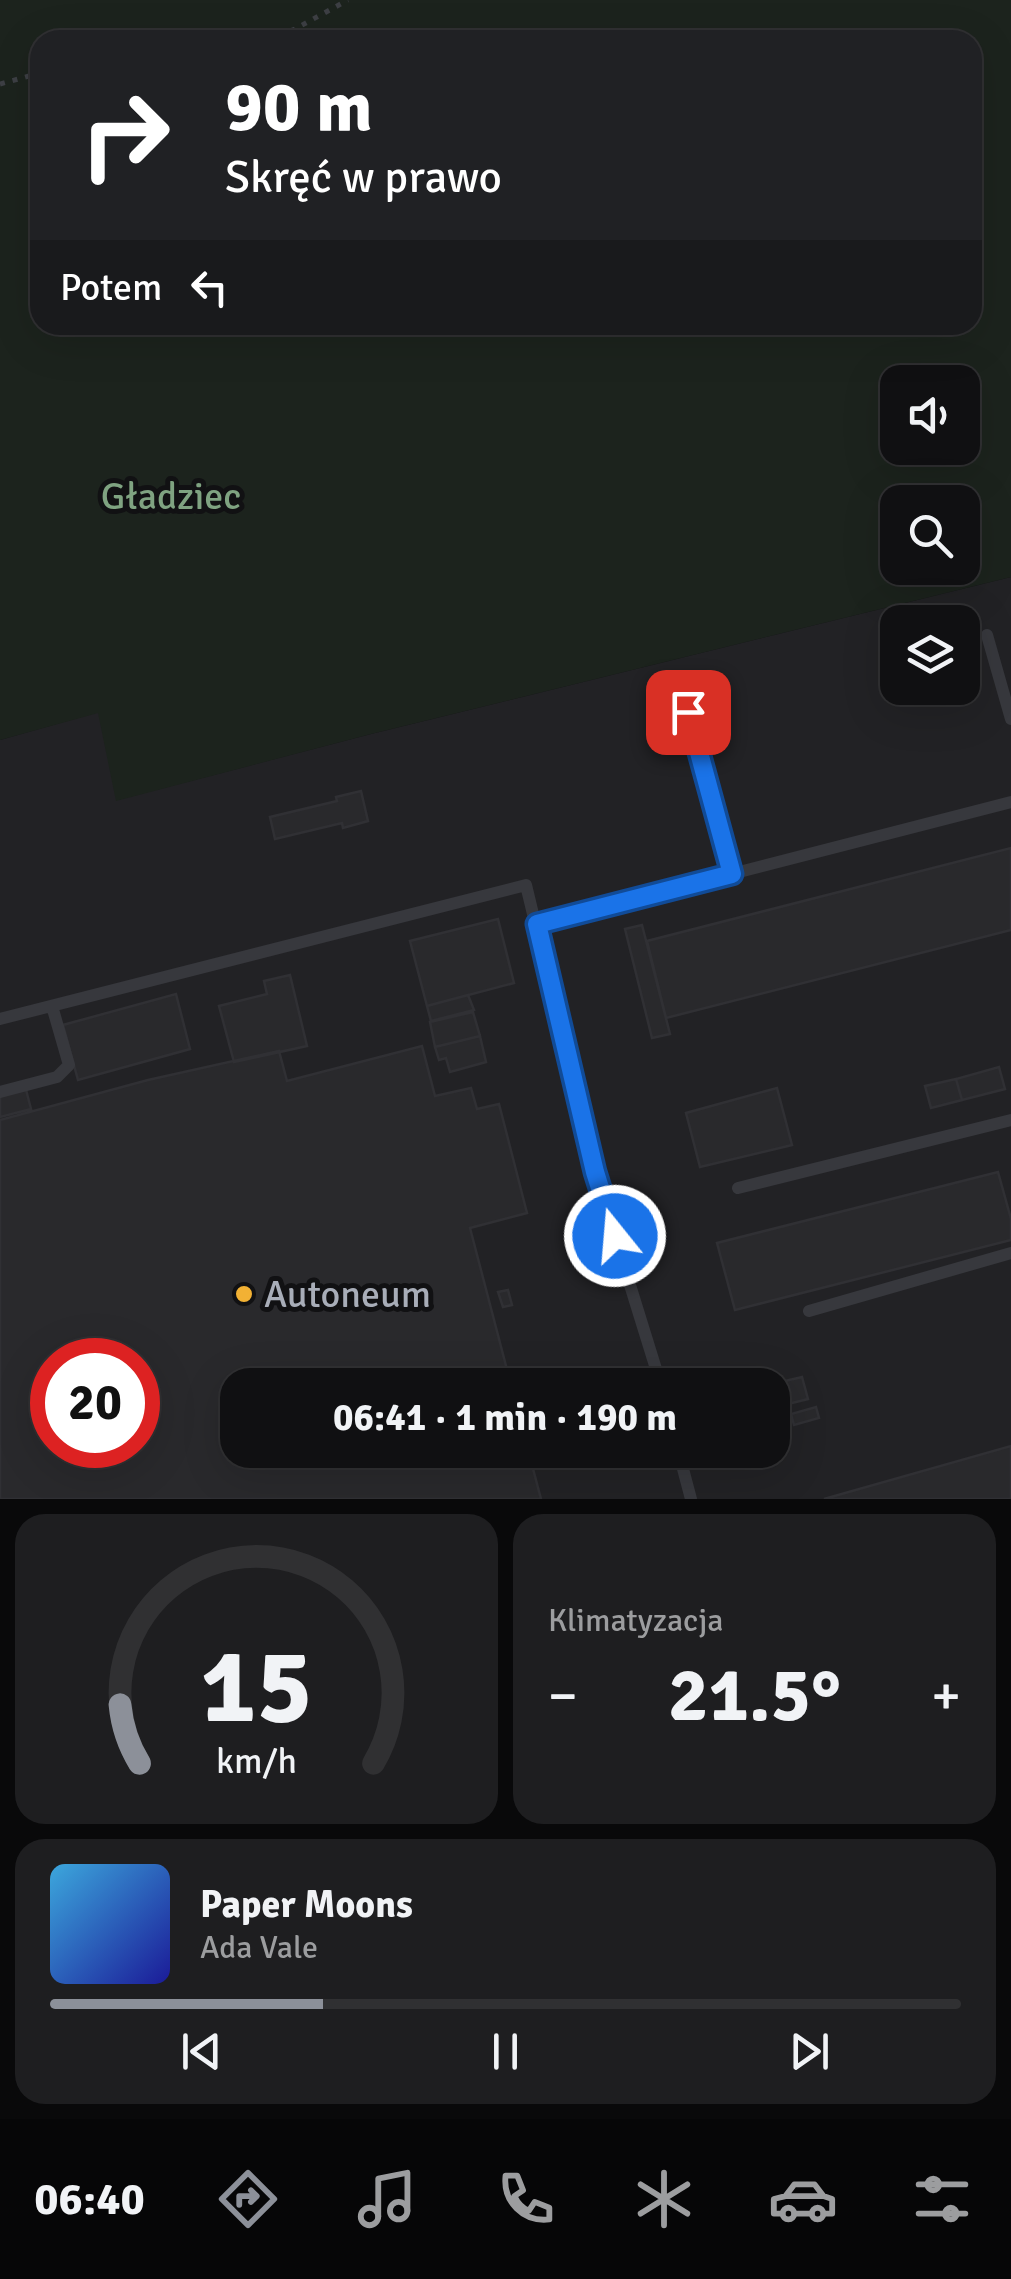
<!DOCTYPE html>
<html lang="pl">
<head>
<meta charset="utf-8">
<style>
  :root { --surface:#101012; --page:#1e1e20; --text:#f1f3f6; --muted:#9c9d9f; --line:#303032; --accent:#8c9099 }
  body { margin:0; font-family:Signika,sans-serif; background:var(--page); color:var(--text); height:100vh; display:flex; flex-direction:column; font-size:38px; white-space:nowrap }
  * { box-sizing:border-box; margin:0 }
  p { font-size:32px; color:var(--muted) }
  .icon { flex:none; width:55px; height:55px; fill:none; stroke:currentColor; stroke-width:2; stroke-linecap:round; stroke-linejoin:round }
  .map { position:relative; height:1499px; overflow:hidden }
  .panel { display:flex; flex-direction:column; gap:15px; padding:15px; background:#09090a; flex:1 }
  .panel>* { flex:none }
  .top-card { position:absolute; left:30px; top:30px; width:952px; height:305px; border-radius:30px; box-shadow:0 10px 40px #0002,0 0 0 2px var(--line); background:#202124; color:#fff; overflow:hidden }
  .fabs { position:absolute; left:880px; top:365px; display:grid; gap:20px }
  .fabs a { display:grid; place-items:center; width:100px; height:100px; border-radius:20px; background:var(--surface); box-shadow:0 10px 40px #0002,0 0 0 2px var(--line); font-size:50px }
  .speed { position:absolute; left:30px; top:1338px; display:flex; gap:20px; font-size:50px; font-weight:700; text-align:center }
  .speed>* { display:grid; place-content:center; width:130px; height:130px; border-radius:50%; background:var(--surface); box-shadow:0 10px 40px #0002,0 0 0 2px var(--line); line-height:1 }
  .speed .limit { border:15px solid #d22; background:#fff; color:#111 }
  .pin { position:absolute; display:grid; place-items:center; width:85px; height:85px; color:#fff; margin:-42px; border-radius:20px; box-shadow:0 5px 15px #0006 }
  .me { position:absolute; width:110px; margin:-55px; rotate:343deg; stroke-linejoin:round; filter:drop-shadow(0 0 8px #0008) }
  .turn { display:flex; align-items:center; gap:35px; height:210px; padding:0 30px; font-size:45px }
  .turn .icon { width:130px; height:130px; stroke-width:2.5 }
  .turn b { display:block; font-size:70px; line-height:85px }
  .then { display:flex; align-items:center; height:95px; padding:0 30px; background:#0003; gap:20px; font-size:38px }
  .big { font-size:75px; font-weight:700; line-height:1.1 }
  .panel .widget { flex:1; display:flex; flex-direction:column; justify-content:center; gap:15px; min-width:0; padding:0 35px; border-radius:30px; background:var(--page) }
  .panel .dial { align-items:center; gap:0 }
  .dial svg { height:260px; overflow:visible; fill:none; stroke:var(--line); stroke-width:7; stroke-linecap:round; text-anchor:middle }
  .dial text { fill:var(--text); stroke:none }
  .song { display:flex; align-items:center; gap:30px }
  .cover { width:120px; height:120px; border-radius:15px; background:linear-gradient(135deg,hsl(200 70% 55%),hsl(240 70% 35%)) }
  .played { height:10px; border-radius:5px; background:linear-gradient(90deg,var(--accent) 30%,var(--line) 30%) }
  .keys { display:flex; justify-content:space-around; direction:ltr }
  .heat { display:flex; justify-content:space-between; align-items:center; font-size:55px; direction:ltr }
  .panel .tiles { flex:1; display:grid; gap:15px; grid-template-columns:1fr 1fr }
  .widget:last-child { grid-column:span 2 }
  .trip { position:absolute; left:220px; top:1368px; width:570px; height:100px; border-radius:30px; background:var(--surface); box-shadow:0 10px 40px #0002,0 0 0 2px var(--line); font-weight:700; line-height:100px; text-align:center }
  .tabs { display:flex; height:160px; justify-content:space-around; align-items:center; background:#060607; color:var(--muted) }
  .tabs .icon { width:70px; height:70px }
  .tabs .active { color:var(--accent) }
  .tabs b { font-size:45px; color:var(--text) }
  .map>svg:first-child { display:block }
  .built { fill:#222225; fill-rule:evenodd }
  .green { fill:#1c231d; fill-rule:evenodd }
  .building { fill:#29292c; stroke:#303034; stroke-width:2.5; fill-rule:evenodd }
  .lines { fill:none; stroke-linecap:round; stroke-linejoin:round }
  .path { stroke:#3d3f44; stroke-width:5; stroke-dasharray:5 8; stroke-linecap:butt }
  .service { stroke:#37383d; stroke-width:12 }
  .route-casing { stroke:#114b97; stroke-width:25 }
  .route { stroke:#1a73e8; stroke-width:18 }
  .poi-dot { fill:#f2b134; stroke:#111113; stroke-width:4 }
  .labels { text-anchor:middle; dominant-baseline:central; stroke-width:10; stroke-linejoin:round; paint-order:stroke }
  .park-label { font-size:38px; fill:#7fa381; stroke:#111113 }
  .poi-label { font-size:38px; fill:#a8adb8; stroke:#111113; text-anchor:start }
</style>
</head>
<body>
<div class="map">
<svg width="1011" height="1499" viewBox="0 0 1011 1499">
  <rect width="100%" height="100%" fill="#161618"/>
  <!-- built -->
  <path class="built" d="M1011 577V1499H0V740L99 712 117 800 371 734ZM898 622H962V688H898ZM52 1360H138V1445H52ZM238 1385H772V1450H238Z"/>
  <!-- green -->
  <path class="green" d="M0 0H1011V577L371 734 116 801 98 713 0 740ZM972 40V325H40V40ZM962 382V448H898V382ZM962 502V568H898V502Z"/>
  <!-- building -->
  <path class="building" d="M361 791 368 821 343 828 342 823 275 839 270 817 337 801 336 797Z
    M1011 848V930L666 1018 647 941Z
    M498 919 514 983 427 1006 410 941Z
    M642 925 670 1034 652 1038 625 929Z
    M290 975 307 1046 234 1062 219 1006 267 994 264 981Z
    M176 994 190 1049 78 1080 63 1025Z
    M468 995 474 1010 431 1021 427 1006Z
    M473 1012 480 1036 435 1047 430 1022Z
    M480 1036 486 1062 450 1072 446 1058 439 1060 435 1047Z
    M422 1046 435 1096 471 1088 477 1109 499 1104 527 1213 470 1228 511 1385H238V1450H528L541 1499H0V1120L148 1080 279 1051 287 1081ZM52 1360H138V1445H52Z
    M999 1067 1005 1089 962 1100 956 1079Z
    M956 1079 962 1100 931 1108 925 1086Z
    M24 1082 31 1109 0 1117V1088Z
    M777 1088 792 1145 700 1167 686 1113Z
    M998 1172 1011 1219V1240L735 1310 717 1243Z
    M508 1290 512 1305 503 1307 498 1292Z
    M802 1377 808 1399 772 1408V1385H768Z
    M816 1407 819 1418 794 1425 791 1414Z
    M1011 1446V1499H824Z"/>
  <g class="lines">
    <!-- path -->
    <path class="path" d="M266 40 295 29 348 0
      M0 84 40 73"/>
    <!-- service -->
    <path class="service" d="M987 635 1011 719
      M688 712 732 874
      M537 924 1011 802
      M0 1019 526 885 595 1172 661 1385
      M0 1092 57 1077 69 1065 52 1006
      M738 1188 1011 1120
      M809 1311 1011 1253
      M678 1450 691 1499"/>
  </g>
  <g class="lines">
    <!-- route casing -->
    <g class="route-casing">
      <path id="route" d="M615 1236 595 1172 537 924 732 874 688 712"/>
    </g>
    <!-- route -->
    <use href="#route" class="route"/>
  </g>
  <!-- markers -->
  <circle class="poi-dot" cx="244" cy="1294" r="10"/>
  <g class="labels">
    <!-- park labels -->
    <g class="park-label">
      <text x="171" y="496">Gładziec</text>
    </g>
    <!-- poi labels -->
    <g class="poi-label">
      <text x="264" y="1294">Autoneum</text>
    </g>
  </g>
</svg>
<div class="fabs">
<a><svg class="icon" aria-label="sound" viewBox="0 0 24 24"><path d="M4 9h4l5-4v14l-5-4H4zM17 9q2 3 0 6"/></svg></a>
<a><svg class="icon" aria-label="search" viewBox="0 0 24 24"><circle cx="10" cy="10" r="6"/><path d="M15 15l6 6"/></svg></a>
<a><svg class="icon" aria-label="layers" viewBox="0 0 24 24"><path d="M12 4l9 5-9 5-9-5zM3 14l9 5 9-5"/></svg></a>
</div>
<div class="speed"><div class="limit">20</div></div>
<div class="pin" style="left:688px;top:712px;background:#d93025"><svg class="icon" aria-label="arrive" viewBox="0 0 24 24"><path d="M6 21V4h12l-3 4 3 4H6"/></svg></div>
<svg class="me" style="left:615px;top:1236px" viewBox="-20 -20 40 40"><circle r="17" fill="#1a73e8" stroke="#fff" stroke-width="3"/><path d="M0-11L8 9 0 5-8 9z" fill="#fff"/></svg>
<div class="trip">06:41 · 1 min · 190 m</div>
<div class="top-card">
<div class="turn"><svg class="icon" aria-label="right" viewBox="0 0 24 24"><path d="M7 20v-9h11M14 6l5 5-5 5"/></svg><div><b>90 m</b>Skręć w prawo</div></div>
<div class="then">Potem<svg class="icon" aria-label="left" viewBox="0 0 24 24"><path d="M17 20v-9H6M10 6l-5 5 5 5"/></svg></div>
</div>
</div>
<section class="panel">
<div class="tiles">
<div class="widget dial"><svg viewBox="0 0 100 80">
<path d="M14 69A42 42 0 1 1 86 69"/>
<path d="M14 69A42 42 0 0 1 8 51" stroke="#8c9099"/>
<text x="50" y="56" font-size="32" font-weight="700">15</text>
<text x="50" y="72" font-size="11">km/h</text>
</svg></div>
<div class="widget"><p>Klimatyzacja</p>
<div class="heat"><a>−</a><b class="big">21.5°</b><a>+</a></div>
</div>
<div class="widget">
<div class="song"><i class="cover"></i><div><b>Paper Moons</b><p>Ada Vale</p></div></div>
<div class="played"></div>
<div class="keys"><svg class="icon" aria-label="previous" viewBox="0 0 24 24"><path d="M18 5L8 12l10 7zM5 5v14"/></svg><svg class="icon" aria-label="pause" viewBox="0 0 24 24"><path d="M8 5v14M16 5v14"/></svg><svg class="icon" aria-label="next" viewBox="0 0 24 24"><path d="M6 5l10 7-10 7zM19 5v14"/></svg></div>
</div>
</div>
</section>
<nav class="tabs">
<b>06:40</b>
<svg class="icon active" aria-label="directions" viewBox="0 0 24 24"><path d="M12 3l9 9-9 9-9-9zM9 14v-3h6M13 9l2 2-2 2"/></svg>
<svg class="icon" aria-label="music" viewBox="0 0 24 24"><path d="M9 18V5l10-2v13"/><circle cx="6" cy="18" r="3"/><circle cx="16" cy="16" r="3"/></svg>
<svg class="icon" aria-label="phone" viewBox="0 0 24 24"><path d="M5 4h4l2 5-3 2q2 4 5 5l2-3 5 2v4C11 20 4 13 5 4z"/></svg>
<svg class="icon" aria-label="climate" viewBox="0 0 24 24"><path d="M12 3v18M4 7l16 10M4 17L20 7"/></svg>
<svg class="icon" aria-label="car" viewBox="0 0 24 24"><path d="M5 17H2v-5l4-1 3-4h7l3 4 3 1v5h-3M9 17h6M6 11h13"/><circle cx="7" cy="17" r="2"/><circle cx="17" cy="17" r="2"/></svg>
<svg class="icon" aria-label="filters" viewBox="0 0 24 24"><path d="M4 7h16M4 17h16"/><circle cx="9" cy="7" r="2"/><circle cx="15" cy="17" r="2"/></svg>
</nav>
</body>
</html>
